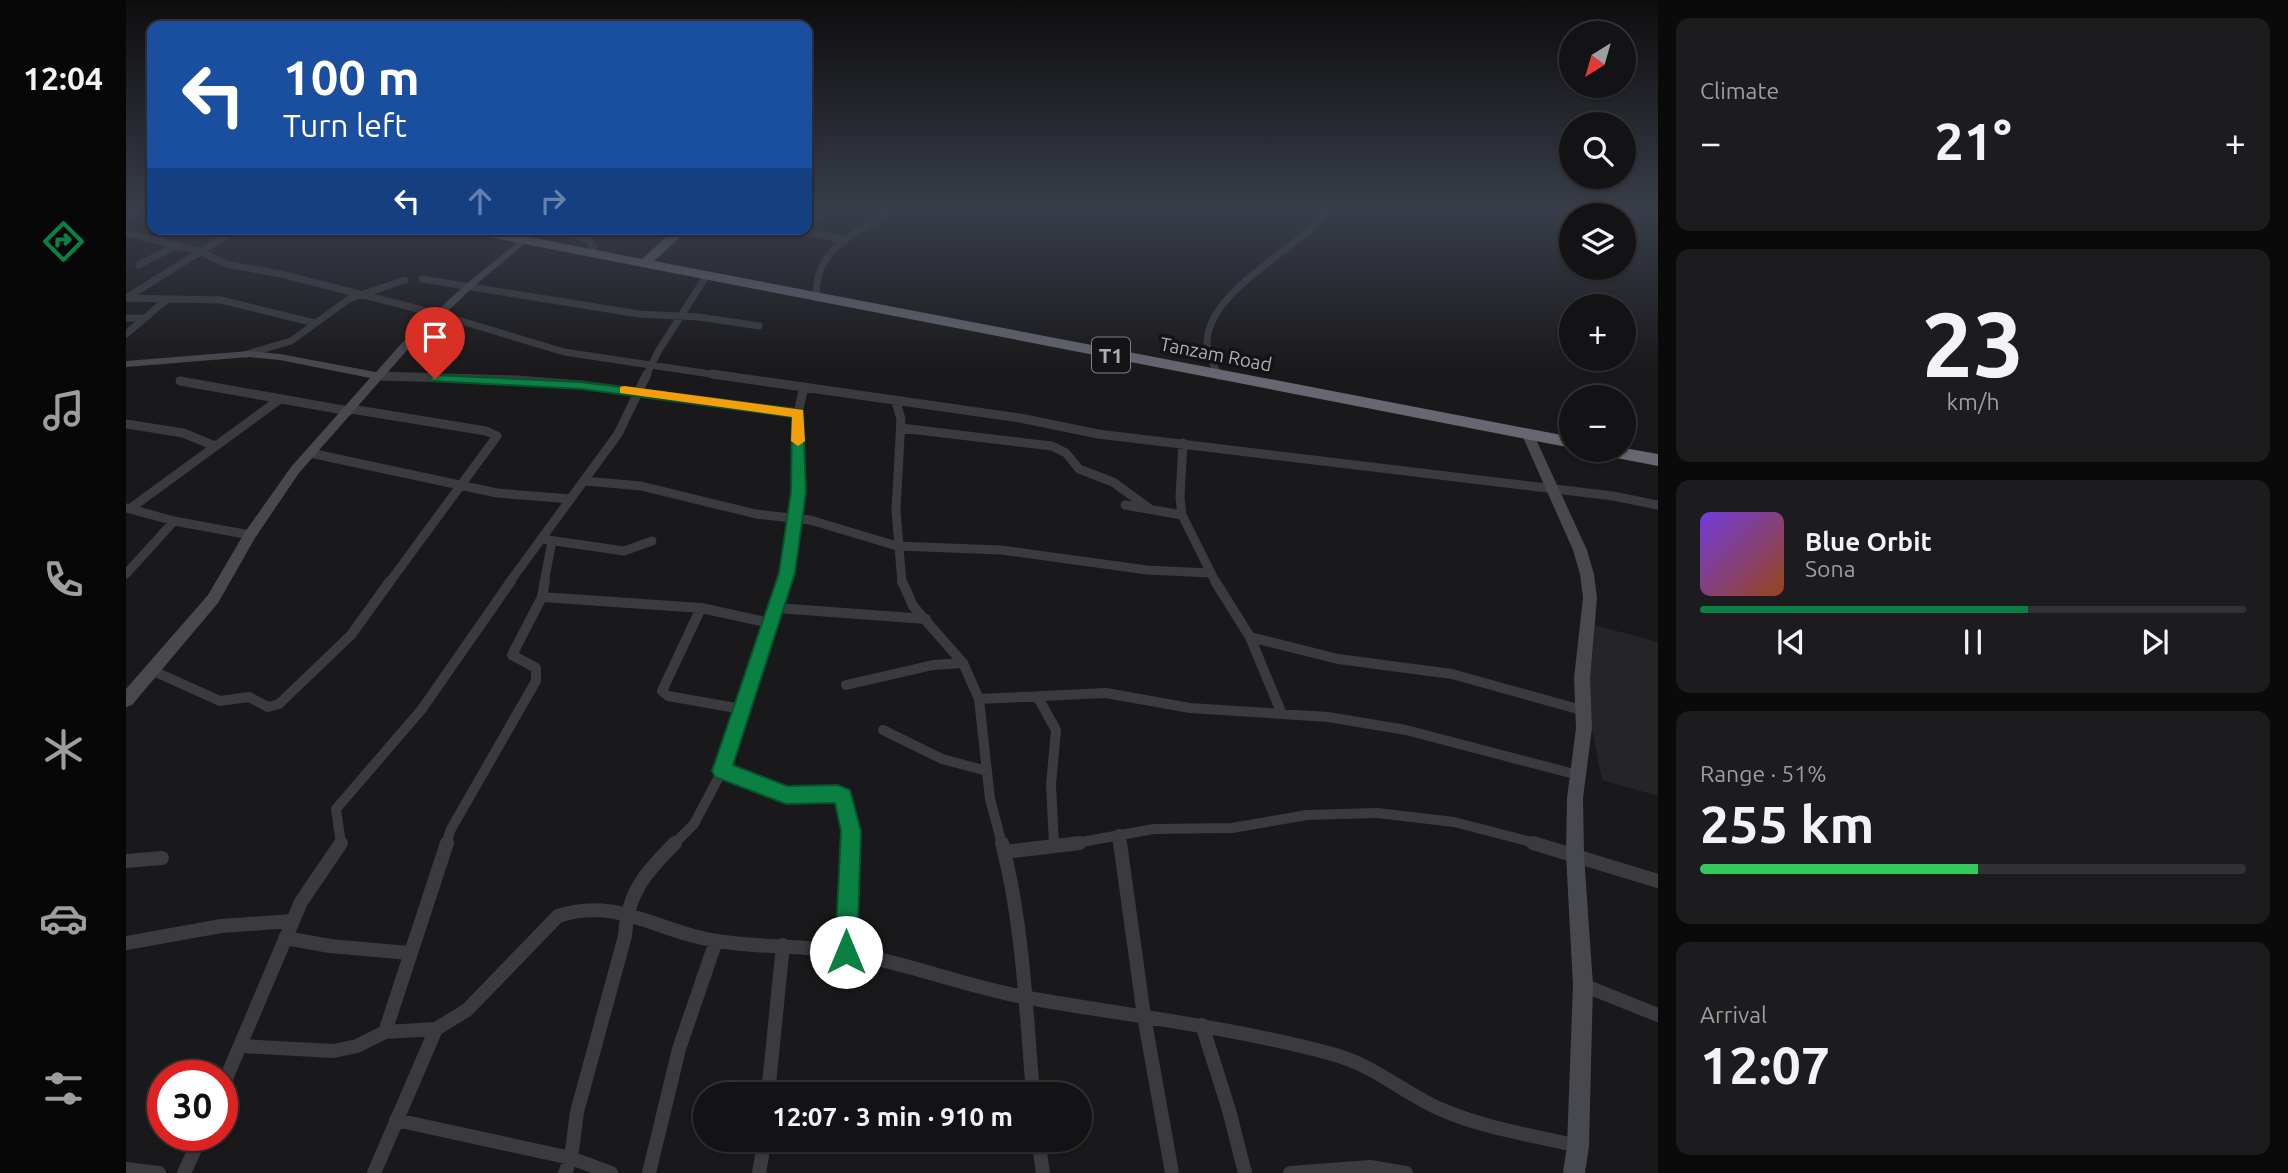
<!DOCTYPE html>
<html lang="en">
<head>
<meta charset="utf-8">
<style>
  :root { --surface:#131214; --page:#1c1b1d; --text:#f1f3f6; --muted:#9d9ea0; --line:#323234; --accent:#0b8043 }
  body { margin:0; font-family:Ubuntu,sans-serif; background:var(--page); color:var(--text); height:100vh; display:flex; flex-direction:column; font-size:26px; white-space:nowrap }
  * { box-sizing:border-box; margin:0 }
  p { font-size:23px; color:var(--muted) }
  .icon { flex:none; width:38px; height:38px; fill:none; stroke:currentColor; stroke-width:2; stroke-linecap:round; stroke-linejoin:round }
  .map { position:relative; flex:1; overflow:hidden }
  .side { display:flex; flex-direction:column; gap:18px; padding:18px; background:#0a0a0b; width:630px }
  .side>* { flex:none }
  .top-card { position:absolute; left:21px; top:21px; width:665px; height:214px; border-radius:14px; box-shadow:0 2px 5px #0004,0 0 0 2px var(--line); background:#1a4fa0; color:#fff; overflow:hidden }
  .needle { width:46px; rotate:217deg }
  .fabs { position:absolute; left:1433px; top:21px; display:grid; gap:14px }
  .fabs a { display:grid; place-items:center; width:77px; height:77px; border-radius:50%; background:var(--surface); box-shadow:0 2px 5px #0004,0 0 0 2px var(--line); font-size:35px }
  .speed { position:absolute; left:21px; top:1060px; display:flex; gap:14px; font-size:35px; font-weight:700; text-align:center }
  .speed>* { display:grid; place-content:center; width:91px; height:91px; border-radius:50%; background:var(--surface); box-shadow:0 2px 5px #0004,0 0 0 2px var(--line); line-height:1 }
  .speed .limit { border:10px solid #d22; background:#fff; color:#111 }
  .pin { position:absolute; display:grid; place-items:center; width:60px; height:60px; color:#fff; margin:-72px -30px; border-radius:50% 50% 50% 0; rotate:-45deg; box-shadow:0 0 7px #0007 }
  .pin .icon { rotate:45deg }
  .me { position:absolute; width:77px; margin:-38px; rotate:0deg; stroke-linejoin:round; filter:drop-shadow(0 0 5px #0008) }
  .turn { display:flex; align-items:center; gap:24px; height:147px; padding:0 21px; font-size:32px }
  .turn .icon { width:91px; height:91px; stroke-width:2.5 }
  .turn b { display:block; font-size:49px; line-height:60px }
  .lanes { display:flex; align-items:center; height:66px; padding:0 21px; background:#0003; justify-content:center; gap:35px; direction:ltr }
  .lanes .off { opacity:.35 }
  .big { font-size:52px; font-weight:700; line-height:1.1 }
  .side .widget { flex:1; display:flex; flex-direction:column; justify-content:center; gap:10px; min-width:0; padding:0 24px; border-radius:14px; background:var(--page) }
  .side .dial { align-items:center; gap:0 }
  .dial b { font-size:91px; line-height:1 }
  .song { display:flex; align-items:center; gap:21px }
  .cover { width:84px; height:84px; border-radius:10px; background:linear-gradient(135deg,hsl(260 70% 55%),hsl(20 70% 35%)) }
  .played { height:7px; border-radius:4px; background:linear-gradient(90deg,var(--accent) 60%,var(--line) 60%) }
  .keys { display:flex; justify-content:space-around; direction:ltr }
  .heat { display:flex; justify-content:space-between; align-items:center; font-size:38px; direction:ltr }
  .charge { height:10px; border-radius:5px; background:linear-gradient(90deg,#34c759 51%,var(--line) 0) }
  .trip { position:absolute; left:567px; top:1082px; width:399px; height:70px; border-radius:35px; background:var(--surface); box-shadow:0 2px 5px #0004,0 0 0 2px var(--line); font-weight:700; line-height:70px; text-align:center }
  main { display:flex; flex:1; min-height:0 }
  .tab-bar { display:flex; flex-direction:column; width:126px; justify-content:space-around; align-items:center; background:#080708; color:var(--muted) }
  .tab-bar .icon { width:49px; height:49px }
  .tab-bar .selected { color:var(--accent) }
  .tab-bar b { font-size:32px; color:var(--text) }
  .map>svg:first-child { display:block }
  .built { fill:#252427 }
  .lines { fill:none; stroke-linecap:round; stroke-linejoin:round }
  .street-far3 { stroke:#3a3a3f; stroke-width:7 }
  .street-far2 { stroke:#3a3a3f; stroke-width:9 }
  .street-far1 { stroke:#3a3a3f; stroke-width:10 }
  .street { stroke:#3a3a3f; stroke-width:14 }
  .secondary { fill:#48494f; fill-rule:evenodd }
  .highway { fill:#666770; fill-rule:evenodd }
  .route { fill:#0b8043; stroke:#07532c; stroke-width:2 }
  .slow { fill:#f59e0b }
  .labels { text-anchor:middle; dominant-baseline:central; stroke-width:7; stroke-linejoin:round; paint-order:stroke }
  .far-street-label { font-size:19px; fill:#abaeb9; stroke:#141315 }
  .shield { fill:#141315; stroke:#7e8088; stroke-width:2 }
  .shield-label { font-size:21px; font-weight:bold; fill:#abaeb9 }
</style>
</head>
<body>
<main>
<nav class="tab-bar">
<b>12:04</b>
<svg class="icon selected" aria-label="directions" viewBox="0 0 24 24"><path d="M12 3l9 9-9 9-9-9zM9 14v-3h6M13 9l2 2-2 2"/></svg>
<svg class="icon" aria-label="music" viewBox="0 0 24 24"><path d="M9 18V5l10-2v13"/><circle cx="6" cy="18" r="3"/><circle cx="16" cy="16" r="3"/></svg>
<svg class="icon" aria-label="phone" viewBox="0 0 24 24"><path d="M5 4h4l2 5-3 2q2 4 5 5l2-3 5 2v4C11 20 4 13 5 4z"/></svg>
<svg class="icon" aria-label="climate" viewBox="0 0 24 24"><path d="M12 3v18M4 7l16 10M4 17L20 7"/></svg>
<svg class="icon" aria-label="car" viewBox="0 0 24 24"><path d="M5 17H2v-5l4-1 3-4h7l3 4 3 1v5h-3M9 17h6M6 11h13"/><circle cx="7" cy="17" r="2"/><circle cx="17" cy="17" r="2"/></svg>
<svg class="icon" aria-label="filters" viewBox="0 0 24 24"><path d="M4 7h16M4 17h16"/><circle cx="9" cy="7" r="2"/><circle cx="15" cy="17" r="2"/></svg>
</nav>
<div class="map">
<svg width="1532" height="1173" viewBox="0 0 1532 1173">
  <rect width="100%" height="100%" fill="#19181a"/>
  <!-- built -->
  <path class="built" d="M1461 623 1532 642V796L1476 780 1453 662Z"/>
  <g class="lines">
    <!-- street-far3 -->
    <path class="street-far3" d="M0 218 13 211
      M424 229 463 240 467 246 466 253
      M666 229 719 240
      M681 231 694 211
      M0 233 73 251 100 264 155 274 312 314 438 352 598 376
      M29 239 48 229
      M13 265 51 245
      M296 279 513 314 573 317 633 326
      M0 298 95 300 189 323
      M0 298 111 229
      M690 298C689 247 728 235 765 211
      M0 318H18
      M0 334 40 300
      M121 354 165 341 223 299 279 280
      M520 376 533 350 581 275
      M1093 376C1088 365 1080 353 1081 340 1086 287 1172 250 1201 211"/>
    <!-- street-far2 -->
    <path class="street-far2" d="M586 374 894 418 972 434 1487 496 1532 505
      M252 376 391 380 455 385 672 413
      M54 381 223 411
      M770 402 775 419 770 510 776 583
      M225 409 360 431 371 436 263 583
      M0 424 57 433 89 446
      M775 428 926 446 940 453 953 469 987 482 1024 509
      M1057 443 1054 497 1056 515 1090 583
      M184 453 371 493 445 499
      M459 481 515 486 630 514 684 520 771 546 875 550 1021 570 1084 573
      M999 505 1056 515
      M1 508 48 521 124 535
      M5 508 154 399
      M415 539 498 551 526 541
      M0 574 48 521
      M383 583 492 434 521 374
      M418 583 426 541
      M658 583 673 492 672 413 678 387"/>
    <!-- street-far1 -->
    <path class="street-far1" d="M776 581 787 606 837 663 853 699 864 799 876 844
      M1089 581 1124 637 1155 712
      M416 597 419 581
      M575 608 536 691 542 696 616 709
      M651 608 800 619
      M1124 637 1212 659 1326 674 1459 711
      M25 670 94 701 123 697 142 707 153 704 225 635 264 581
      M720 685 807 665 837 663
      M911 696 930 730 925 785 928 844
      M853 699 980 693 1064 708 1202 717 1280 730 1452 775
      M757 730 816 759 861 771
      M596 771 660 795 712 794 717 797 725 831 724 844
      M993 834 994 844
      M215 844 210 809 296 709 385 581
      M320 844 325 829 410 681V668L386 655 416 597 575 608 644 623
      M548 844 568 824 596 771 659 581
      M944 844 1028 829 1106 828 1181 815 1251 813 1328 822 1413 844"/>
    <!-- street -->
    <path class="street" d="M876 843C897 924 900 1010 907 1094
      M994 843 1018 1016 1046 1173
      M1407 843 1532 881
      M878 852 954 843
      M0 861 36 858
      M159 938 204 946 283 953
      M0 943 95 926 165 921
      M720 952 725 843
      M1457 985 1532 1015
      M1076 1025 1103 1110 1119 1173
      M259 1032 321 843
      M115 1046 208 1051 231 1046 259 1032 310 1029 341 1010 432 916C493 896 533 933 591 941 633 948 676 945 718 952 780 962 840 987 903 998 1004 1016 1106 1027 1206 1054 1248 1065 1276 1092 1314 1109 1357 1128 1406 1135 1452 1146
      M96 1088 175 902 215 843
      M642 1094 657 945
      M270 1120 445 1158 485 1173
      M912 1139 917 1173
      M0 1169 33 1173
      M58 1173 75 1136
      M248 1173 310 1029
      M439 1173 445 1158 451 1112 499 936C501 893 520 872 549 843
      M523 1173 553 1049 590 941
      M633 1173 639 1139
      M1164 1173 1244 1167 1280 1173"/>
    <!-- secondary -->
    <path class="secondary" d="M398 237 401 238V242L346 288 283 348 173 473 129 538 92 603 6 705 0 707V689L82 595 119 532 165 467 244 378 154 360 123 357 0 367V361L123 351 154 354 250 372 275 344 340 284Z
      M1402 431 1408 435 1461 550 1468 574 1471 598 1464 678 1466 728 1457 798 1458 855 1467 985 1463 1146 1459 1173H1437L1441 1146 1447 985 1440 855 1441 798 1450 728 1448 678 1457 598 1454 574 1447 550 1396 435Z"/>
    <!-- highway -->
    <path class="highway" d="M336 229H363L516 259 549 229H563L528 261 1446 437V448L342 233Z
      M1498 448 1532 454V466L1480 456 1472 450Z"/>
  </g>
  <!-- sky -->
  <linearGradient id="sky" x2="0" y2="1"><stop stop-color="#0e0d0e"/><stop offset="0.56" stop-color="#383d49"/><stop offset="1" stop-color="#383d49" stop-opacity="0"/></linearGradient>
  <rect width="1532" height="375" fill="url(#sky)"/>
  <!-- route -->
  <path class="route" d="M309 375 455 382 677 410 680 492 669 573 607 765 661 786 712 785 724 790 735 831 731 952 728 959 720 963 712 959 709 952 715 831 709 803 660 804 589 777 586 771 653 573 665 492 666 417 455 389 305 381 303 379Z"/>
  <!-- slow -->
  <path class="slow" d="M498 386 677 410 679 441 672 446 665 441 666 417 494 393V387Z"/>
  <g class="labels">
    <!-- far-street labels -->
    <g class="far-street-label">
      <text transform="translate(1090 354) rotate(11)">Tanzam Road</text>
    </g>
    <!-- shield labels -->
    <rect class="shield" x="966" y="337.5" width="38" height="35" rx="5"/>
    <g class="shield-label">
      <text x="985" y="355">T1</text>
    </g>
  </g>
</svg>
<div class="fabs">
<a><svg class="needle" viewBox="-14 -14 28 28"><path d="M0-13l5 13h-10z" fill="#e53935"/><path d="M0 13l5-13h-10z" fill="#9d9ea0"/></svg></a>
<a><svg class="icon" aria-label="search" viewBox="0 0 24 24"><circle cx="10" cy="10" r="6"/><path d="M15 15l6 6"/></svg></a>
<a><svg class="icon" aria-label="layers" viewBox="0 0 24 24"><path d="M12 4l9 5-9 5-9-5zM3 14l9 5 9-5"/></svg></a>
<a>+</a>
<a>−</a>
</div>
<div class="speed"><div class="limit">30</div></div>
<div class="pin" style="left:309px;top:379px;background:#d93025"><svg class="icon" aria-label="arrive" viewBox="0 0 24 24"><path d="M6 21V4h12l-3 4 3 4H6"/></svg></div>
<svg class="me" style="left:720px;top:952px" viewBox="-20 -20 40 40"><circle r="19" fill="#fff"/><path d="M0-13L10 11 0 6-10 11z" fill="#0b8043"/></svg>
<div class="trip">12:07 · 3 min · 910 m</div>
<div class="top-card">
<div class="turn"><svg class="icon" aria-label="left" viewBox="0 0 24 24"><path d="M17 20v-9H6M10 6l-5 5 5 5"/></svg><div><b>100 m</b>Turn left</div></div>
<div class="lanes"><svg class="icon" aria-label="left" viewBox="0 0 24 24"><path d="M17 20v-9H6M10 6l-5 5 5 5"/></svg><svg class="icon off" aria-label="ahead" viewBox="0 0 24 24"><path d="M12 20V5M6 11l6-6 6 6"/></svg><svg class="icon off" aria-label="right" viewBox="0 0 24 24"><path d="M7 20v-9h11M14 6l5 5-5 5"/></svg></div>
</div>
</div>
<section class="side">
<div class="widget"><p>Climate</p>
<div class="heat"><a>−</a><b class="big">21°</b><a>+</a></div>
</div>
<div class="widget dial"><b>23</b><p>km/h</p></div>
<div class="widget">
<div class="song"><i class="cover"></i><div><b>Blue Orbit</b><p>Sona</p></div></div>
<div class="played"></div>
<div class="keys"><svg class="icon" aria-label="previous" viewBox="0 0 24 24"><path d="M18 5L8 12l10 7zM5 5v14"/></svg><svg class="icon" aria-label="pause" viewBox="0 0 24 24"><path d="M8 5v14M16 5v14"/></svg><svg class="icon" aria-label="next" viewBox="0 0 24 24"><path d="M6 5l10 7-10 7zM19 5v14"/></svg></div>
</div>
<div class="widget"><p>Range · 51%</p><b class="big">255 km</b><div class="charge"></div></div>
<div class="widget"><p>Arrival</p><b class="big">12:07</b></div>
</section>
</main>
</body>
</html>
